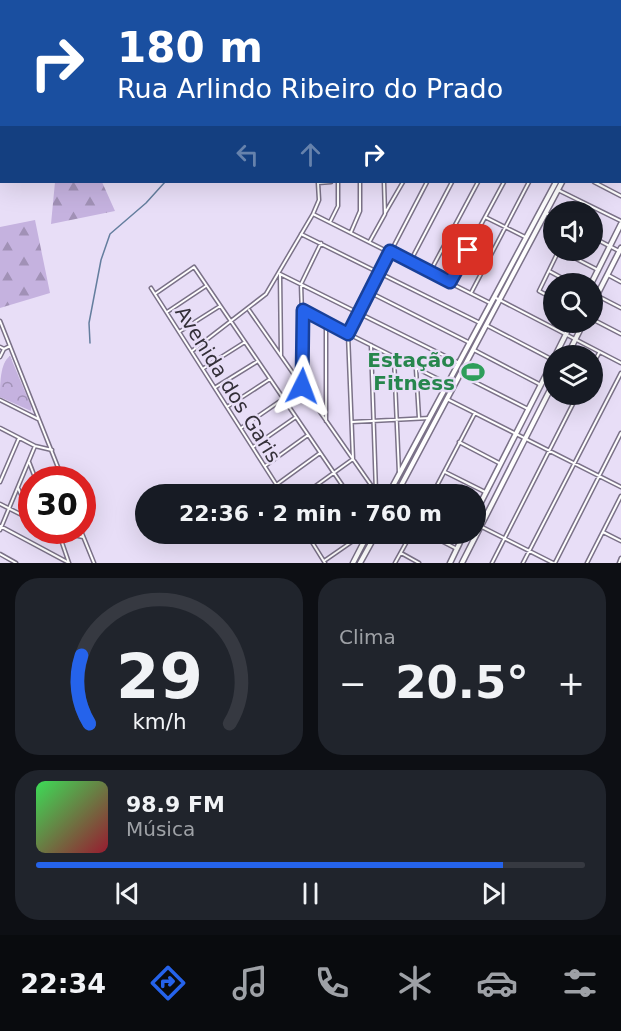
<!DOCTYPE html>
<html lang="pt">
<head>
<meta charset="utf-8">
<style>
  :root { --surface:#171b24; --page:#20242c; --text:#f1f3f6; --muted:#9ea1a6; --line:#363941; --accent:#2563eb }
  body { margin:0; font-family:"DejaVu Sans",sans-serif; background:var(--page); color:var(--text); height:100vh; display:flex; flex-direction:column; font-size:22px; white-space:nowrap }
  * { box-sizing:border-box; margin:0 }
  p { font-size:20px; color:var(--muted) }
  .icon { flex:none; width:33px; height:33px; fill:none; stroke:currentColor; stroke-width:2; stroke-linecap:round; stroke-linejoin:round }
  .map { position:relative; height:563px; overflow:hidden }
  .sheet { display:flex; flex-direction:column; gap:15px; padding:15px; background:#0d0f14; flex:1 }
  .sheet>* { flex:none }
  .hud { position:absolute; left:0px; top:0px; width:621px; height:183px; box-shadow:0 6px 24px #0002; background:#1a4fa0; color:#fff; overflow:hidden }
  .controls { position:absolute; left:543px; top:201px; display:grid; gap:12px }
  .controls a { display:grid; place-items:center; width:60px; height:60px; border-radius:50%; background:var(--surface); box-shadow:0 6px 24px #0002; font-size:30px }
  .speed { position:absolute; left:18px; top:466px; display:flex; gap:12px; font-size:30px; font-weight:700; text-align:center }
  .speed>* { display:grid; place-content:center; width:78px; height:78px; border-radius:50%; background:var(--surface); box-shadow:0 6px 24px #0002; line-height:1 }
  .speed .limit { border:9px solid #d22; background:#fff; color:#111 }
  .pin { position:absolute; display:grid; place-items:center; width:51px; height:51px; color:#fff; margin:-26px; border-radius:12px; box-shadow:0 3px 9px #0006 }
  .me { position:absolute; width:66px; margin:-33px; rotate:3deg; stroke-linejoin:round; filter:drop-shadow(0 0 4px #0008) }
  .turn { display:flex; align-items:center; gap:21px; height:126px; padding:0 18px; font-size:27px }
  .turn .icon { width:78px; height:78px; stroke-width:2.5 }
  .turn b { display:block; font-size:42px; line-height:51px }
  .lanes { display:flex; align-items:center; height:57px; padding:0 18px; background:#0003; justify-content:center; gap:30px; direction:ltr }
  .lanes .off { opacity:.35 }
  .big { font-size:45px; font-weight:600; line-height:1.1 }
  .sheet .card { flex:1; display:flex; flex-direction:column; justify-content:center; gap:9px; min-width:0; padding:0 21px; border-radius:24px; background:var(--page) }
  .sheet .dial { align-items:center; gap:0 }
  .dial svg { height:156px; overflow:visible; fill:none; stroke:var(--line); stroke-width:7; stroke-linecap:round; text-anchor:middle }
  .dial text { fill:var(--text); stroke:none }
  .song { display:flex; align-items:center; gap:18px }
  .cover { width:72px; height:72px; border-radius:9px; background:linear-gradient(135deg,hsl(130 70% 55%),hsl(350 70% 35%)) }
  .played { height:6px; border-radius:3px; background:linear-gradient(90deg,var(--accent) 85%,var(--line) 85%) }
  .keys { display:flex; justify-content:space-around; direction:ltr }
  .heat { display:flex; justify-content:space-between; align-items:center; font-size:33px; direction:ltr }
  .sheet .tiles { flex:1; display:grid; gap:15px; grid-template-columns:1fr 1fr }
  .card:last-child { grid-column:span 2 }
  .trip { position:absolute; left:135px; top:484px; width:351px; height:60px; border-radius:30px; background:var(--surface); box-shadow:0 6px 24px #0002; font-weight:600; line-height:60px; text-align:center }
  .tabs { display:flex; height:96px; justify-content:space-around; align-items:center; background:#090b0e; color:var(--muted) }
  .tabs .icon { width:42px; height:42px }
  .tabs .active { color:var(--accent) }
  .tabs b { font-size:27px; color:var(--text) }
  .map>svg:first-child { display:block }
  .forest { fill:url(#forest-firs) }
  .park { fill:url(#park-crowns) }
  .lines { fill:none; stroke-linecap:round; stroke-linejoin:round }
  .stream { stroke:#647e9e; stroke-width:1.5 }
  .street-casing { stroke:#7b7288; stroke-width:5 }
  .secondary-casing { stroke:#7b7288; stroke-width:7 }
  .street { stroke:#fff; stroke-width:2 }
  .secondary { stroke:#fff; stroke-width:4 }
  .route-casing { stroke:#184099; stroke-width:15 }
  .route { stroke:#2563eb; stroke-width:10 }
  .labels { text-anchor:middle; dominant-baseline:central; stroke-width:5; stroke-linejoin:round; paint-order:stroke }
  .leisure-label { font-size:20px; font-weight:bold; fill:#27864d; stroke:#e8def7; text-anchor:end }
  .street-label { font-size:20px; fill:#332f38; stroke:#e8def7 }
</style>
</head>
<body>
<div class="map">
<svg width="621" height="563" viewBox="0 0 621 563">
  <defs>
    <pattern id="forest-firs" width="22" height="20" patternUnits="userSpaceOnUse" patternTransform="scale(1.5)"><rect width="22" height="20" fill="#c5b2df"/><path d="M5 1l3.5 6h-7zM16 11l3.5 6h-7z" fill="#a191b6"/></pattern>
    <pattern id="park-crowns" width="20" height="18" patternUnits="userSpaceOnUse" patternTransform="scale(1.5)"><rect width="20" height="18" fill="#c5b2df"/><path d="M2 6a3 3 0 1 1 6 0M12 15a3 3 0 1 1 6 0" fill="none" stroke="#a191b6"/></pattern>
  </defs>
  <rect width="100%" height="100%" fill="#e8def7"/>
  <!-- forest -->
  <path class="forest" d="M55 182H102L115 211 51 224Z
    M35 220 50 293 0 308V227Z"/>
  <!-- park -->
  <path class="park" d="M10 356 31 406V411L0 397C0 384 0 363 10 356Z"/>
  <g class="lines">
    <!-- stream -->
    <path class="stream" d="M113 0 114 2
      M251 182H268
      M90 343 89 323 101 260 110 234 146 203 165 182"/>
    <!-- street casing -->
    <g class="street-casing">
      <path id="street" d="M346 0V2
        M561 0 565 2
        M250 2V0
        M409 2V0
        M503 2V0
        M608 2 609 0
        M620 22H621
        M620 121 621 122
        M620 147 621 148
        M620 170 621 171
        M594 182 621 196
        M558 190 621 221
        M385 213 403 182
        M546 213 554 217
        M313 214 490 303
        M485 217 525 237
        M330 222 338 206V182
        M351 232 360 211V182
        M301 234 480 323
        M592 237 619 251
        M370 241 385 214 384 182
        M561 251 598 270
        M410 262 452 182
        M549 271 573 284
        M430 272 478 182
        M608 275 621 282
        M450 282 504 182
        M151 288 283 495
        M371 293 470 343
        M471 293 529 182
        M592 293 621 308
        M155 294 194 267 349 495
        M494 297 621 363
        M554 299 539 291 559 250
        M249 310 378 495
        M303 311 448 384
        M167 312 206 286
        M592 319 621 334
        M0 321 63 480
        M486 325 553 360
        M179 332 220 306
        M371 345 376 492
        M0 347 4 349 10 346
        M474 350 541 385
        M192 351 266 294 313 214 319 200 318 183 331 182
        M281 356 280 274 459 363
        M0 357 4 349
        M394 358 399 473
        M592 366 599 353
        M204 368 245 342
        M416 369 419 418
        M461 375 528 409
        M216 387 258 361
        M447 399 621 487
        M0 400 38 419
        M227 407 270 379
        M326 421V323
        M352 422 430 418
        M0 428 35 446 52 450
        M241 428 302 386 304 377 301 284 321 243
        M459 442 499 463
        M253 447 296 417
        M29 462 36 480
        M265 466 308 435
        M445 472 485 492
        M0 482 19 438
        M394 484 417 495
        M276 485 320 453
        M18 488 32 518
        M303 495 353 459 348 334 427 182
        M432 495 475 413
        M0 504 32 520
        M476 524 553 563
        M0 526 69 563
        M0 530 35 446
        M54 531 83 537
        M58 531 69 563
        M81 531 94 563
        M603 532 621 541
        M307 534 325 563
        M428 534 457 549
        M312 542 324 534
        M401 553 419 563
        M0 554 16 563
        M324 561 363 534
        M395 563 411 534
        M492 563 578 394
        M523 563 621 373
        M555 563 621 433
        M587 563 621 496
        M619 563 621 558"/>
    </g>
    <!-- secondary casing -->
    <g class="secondary-casing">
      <path id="secondary" d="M620 63 621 61
        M620 74 621 71
        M620 87 621 88
        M620 95H621
        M591 284 621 224
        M592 305 621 248
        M555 356 572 322
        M567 356 584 322
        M388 495 556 182
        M396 495 562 182
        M476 512 554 359
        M353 563 368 534
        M360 563 376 534
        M450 563 464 534
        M462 563 554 382"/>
    </g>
    <!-- street -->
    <use href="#street" class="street"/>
    <!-- secondary -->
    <use href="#secondary" class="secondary"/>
  </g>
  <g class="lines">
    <!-- route casing -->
    <g class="route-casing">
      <path id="route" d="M302 386 303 310 348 334 390 251 450 282 468 250"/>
    </g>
    <!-- route -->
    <use href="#route" class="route"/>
  </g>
  <!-- icons -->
  <defs>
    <g id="stadium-bare" transform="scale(1.8)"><path d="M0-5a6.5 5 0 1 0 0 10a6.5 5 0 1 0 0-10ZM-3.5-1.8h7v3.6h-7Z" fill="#2e9e5b" stroke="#e8def7" stroke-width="2.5" paint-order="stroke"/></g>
  </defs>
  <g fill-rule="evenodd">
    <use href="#stadium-bare" x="473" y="372"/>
  </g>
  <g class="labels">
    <!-- leisure labels -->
    <g class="leisure-label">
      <text x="455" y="360">Estação<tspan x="455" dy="23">Fitness</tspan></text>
    </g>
    <!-- street labels -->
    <g class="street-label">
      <text transform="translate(228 384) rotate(58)">Avenida dos Garis</text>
    </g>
  </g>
</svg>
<div class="controls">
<a><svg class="icon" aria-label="sound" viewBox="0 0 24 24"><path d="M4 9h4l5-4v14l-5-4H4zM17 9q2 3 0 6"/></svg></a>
<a><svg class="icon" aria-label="search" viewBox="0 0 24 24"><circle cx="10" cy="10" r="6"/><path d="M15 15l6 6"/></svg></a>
<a><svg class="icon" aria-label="layers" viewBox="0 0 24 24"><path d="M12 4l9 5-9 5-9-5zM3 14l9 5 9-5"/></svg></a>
</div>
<div class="speed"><div class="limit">30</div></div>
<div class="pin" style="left:468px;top:250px;background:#d93025"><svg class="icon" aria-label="arrive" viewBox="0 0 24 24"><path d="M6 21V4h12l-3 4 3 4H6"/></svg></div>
<svg class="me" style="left:302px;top:386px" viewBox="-20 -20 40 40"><path d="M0-17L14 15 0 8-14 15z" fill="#2563eb" stroke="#fff" stroke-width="4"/></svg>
<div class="trip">22:36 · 2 min · 760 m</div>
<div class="hud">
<div class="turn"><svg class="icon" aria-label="right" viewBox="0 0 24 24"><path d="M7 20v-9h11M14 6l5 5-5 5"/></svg><div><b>180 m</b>Rua Arlindo Ribeiro do Prado</div></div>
<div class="lanes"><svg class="icon off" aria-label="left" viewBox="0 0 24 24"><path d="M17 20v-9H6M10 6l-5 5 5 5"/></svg><svg class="icon off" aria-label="ahead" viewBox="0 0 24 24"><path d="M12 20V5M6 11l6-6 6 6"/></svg><svg class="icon" aria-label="right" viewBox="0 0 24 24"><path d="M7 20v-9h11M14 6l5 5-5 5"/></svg></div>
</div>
</div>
<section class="sheet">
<div class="tiles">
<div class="card dial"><svg viewBox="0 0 100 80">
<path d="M14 69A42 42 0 1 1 86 69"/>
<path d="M14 69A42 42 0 0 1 10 34" stroke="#2563eb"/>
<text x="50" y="56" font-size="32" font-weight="700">29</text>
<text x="50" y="72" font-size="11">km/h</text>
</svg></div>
<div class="card"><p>Clima</p>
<div class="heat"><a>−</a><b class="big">20.5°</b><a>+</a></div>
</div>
<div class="card">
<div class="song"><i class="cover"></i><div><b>98.9 FM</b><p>Música</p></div></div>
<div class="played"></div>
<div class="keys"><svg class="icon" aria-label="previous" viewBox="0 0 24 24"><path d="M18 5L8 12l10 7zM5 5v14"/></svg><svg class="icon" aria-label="pause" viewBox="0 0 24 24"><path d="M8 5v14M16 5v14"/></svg><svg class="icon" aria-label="next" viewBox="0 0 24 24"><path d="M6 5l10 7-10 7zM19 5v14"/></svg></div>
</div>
</div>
</section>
<nav class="tabs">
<b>22:34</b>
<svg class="icon active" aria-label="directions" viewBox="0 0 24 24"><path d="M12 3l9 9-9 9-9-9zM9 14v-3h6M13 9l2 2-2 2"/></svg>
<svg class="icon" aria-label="music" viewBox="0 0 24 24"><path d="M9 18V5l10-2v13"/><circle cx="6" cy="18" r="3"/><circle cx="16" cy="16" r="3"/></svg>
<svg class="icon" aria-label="phone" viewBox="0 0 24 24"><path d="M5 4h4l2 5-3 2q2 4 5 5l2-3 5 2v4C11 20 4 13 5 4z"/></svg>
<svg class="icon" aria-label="climate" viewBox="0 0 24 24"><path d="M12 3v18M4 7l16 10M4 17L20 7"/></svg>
<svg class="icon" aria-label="car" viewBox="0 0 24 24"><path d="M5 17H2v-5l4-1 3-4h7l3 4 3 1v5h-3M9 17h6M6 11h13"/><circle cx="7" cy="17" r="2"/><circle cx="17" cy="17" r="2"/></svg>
<svg class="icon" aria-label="filters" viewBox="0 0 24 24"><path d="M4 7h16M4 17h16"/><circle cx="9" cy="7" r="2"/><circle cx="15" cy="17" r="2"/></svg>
</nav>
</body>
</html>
